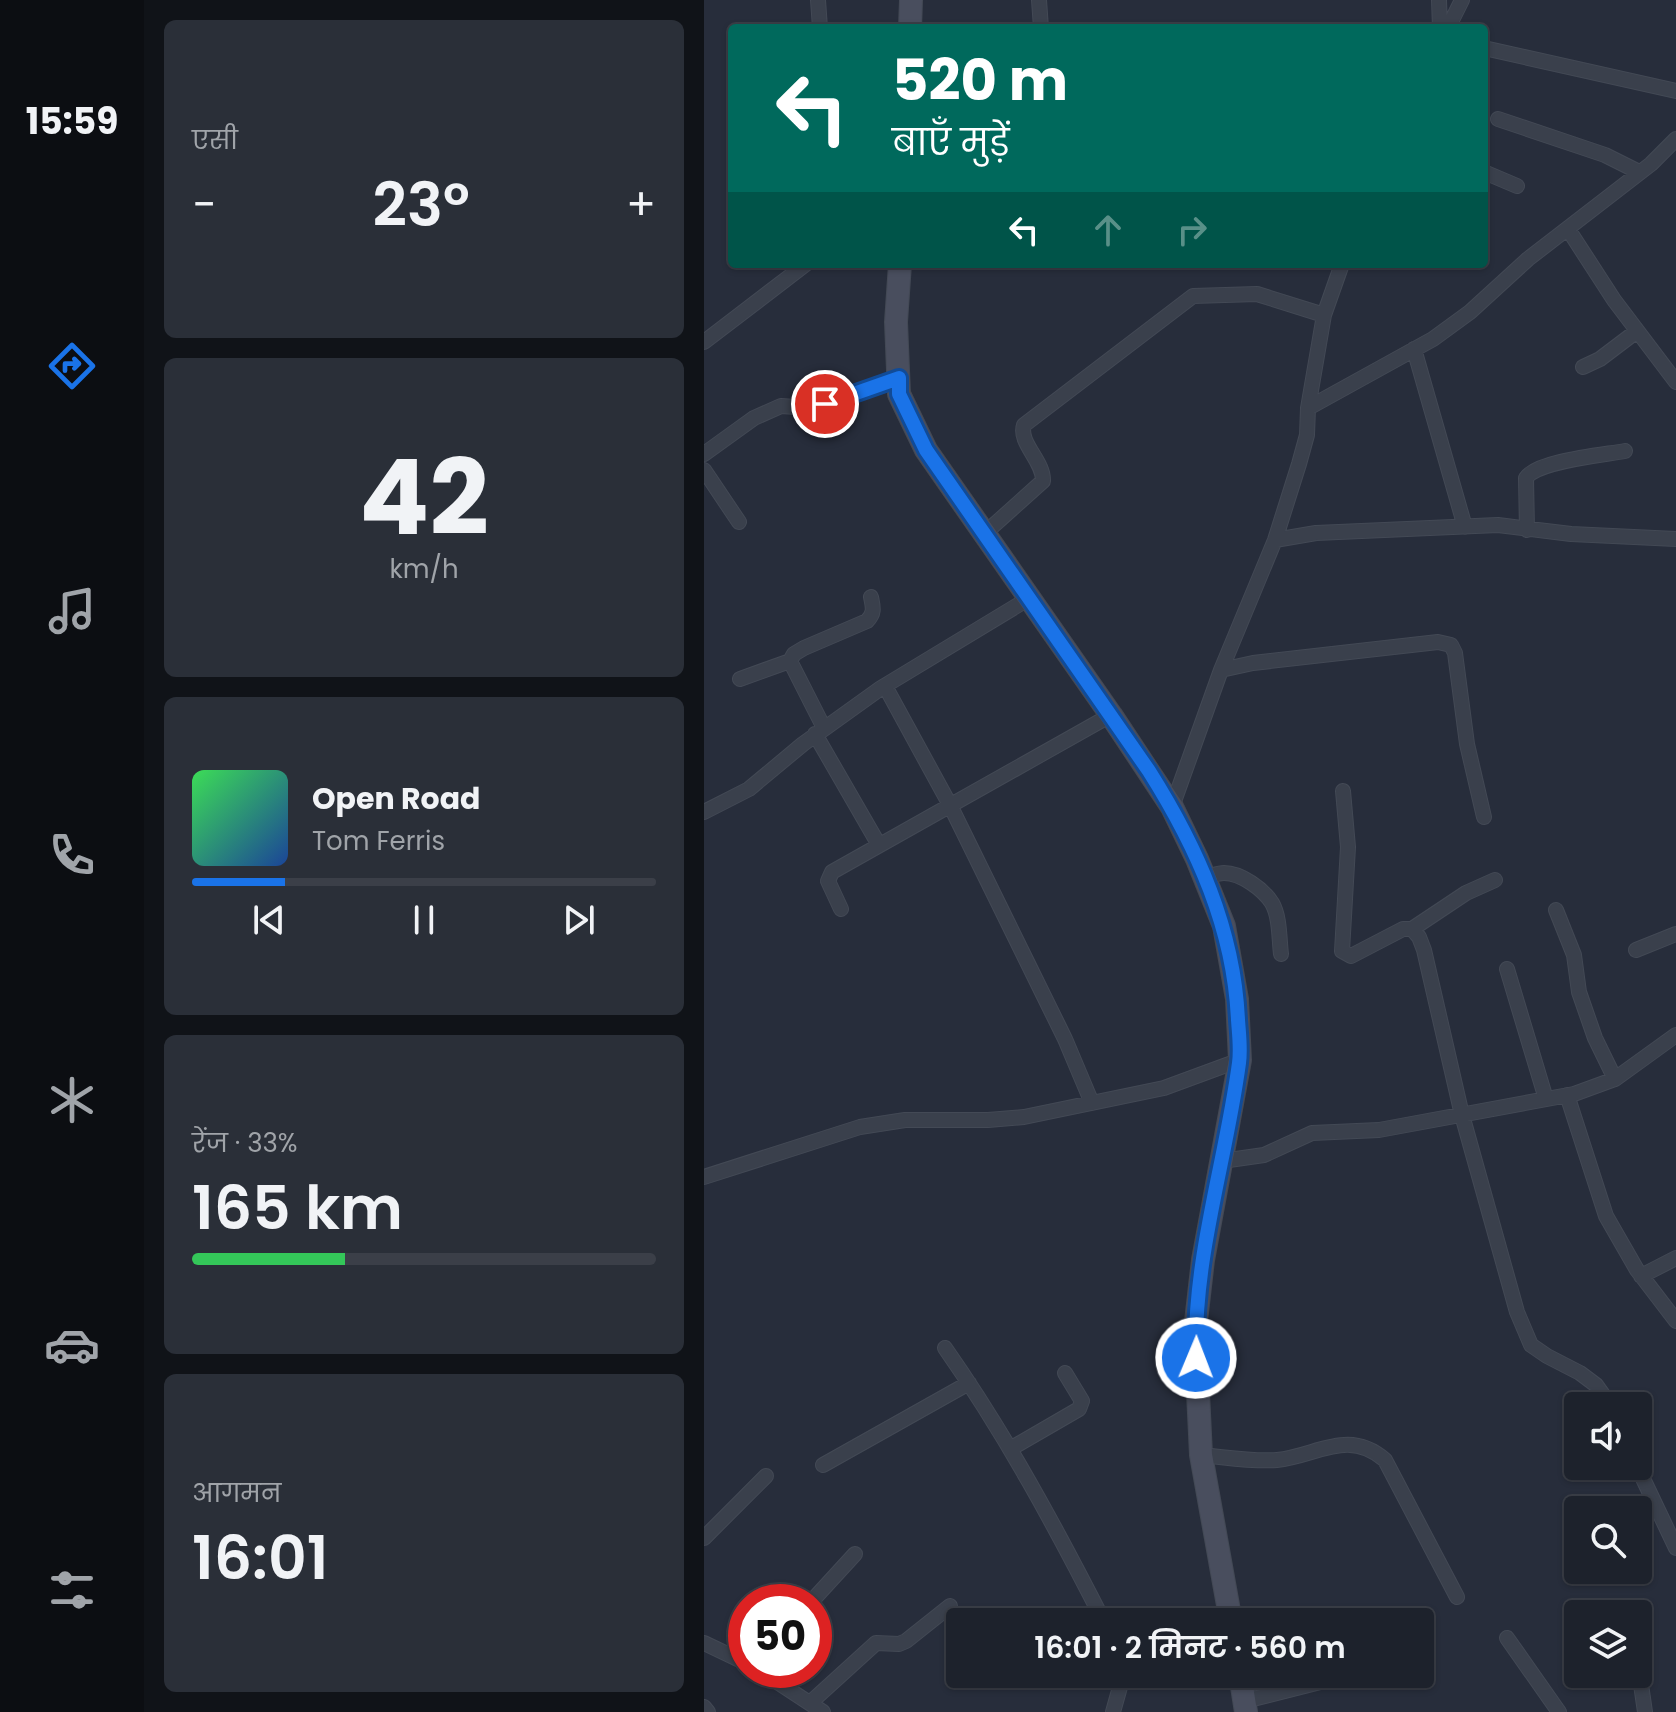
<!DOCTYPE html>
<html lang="hi">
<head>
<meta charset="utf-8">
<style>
  :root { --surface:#1d222c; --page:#2a2f38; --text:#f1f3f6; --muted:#a0a4a9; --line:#3b3f48; --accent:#1a73e8 }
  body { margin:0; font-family:Poppins,"Noto Sans Devanagari",sans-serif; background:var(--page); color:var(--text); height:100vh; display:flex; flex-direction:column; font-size:30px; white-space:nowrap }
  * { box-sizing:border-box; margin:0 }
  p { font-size:26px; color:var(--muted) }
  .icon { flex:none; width:44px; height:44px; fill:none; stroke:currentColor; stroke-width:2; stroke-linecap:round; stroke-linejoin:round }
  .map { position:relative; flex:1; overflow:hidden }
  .sheet { display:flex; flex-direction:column; gap:20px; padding:20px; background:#101318; width:560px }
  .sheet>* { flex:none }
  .hud { position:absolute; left:24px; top:24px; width:760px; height:244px; border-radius:8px; box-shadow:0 2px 6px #0004,0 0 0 2px var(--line); background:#00695c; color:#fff; overflow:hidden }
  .controls { position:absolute; left:860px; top:1392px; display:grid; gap:16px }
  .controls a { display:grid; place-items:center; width:88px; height:88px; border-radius:8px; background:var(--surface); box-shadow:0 2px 6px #0004,0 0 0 2px var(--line); font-size:40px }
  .speed { position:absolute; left:24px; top:1584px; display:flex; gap:16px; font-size:40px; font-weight:700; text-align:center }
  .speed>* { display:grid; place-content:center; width:104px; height:104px; border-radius:50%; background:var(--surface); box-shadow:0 2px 6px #0004,0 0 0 2px var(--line); line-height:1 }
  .speed .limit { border:12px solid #d22; background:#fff; color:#111 }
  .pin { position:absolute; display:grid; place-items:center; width:68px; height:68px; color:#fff; margin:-34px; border:4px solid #fff; border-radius:50%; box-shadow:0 2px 8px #0007 }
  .me { position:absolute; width:88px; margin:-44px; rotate:1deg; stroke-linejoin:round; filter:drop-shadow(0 0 6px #0008) }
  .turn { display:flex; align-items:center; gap:28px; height:168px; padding:0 32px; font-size:36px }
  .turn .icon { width:104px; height:104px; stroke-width:2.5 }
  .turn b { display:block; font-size:56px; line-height:68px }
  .lanes { display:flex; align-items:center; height:76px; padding:0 32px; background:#0003; justify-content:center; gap:40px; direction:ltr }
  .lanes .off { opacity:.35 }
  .big { font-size:60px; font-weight:600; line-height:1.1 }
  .sheet .widget { flex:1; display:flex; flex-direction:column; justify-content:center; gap:12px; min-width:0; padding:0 28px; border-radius:12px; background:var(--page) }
  .sheet .dial { align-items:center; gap:0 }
  .dial b { font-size:104px; line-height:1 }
  .song { display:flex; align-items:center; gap:24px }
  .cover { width:96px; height:96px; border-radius:12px; background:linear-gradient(135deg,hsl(130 70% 55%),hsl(220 70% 35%)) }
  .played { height:8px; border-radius:4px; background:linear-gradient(90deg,var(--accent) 20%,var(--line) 20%) }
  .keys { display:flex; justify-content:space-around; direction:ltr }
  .heat { display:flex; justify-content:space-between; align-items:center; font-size:44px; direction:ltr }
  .charge { height:12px; border-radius:6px; background:linear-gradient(90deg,#34c759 33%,var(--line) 0) }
  .trip { position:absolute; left:242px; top:1608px; width:488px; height:80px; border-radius:8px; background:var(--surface); box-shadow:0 2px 6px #0004,0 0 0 2px var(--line); font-weight:600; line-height:80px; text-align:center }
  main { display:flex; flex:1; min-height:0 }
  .menu { display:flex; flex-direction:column; width:144px; justify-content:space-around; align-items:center; background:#0c0e12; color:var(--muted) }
  .menu .icon { width:56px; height:56px }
  .menu .on { color:var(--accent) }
  .menu b { font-size:36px; color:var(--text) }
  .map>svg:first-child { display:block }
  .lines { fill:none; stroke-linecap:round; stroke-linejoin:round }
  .minor-casing { stroke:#434955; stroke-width:16 }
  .secondary-casing { stroke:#434955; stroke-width:24 }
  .minor { stroke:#3a404c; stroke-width:14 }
  .secondary { stroke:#494e5e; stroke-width:22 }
  .route-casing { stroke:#114b97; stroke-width:20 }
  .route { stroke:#1a73e8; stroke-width:14 }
</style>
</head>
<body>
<main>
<nav class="menu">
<b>15:59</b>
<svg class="icon on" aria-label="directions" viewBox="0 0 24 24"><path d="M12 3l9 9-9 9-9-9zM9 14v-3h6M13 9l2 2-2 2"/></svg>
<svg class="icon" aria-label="music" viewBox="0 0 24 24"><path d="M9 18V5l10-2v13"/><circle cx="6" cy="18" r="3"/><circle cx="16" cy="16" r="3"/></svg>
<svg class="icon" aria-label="phone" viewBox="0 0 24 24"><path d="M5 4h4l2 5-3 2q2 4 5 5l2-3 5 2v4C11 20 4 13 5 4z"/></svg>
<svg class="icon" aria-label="climate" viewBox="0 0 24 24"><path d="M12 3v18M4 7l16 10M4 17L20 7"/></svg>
<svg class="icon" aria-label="car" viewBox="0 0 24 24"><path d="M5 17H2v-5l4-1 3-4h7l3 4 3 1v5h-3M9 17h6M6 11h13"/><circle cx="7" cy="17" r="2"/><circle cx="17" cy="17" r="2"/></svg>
<svg class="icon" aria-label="filters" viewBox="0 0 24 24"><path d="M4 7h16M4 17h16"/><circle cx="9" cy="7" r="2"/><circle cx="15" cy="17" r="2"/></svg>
</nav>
<section class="sheet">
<div class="widget"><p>एसी</p>
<div class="heat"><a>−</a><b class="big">23°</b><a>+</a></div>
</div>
<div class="widget dial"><b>42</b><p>km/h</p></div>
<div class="widget">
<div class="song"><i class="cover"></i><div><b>Open Road</b><p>Tom Ferris</p></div></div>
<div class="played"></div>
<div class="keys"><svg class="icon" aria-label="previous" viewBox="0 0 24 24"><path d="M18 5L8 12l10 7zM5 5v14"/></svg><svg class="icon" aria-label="pause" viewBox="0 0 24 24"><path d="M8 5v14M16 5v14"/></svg><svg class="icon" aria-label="next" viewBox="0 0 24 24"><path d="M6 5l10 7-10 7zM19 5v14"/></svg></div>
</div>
<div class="widget"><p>रेंज · 33%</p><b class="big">165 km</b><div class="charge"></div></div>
<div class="widget"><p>आगमन</p><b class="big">16:01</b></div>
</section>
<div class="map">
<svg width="972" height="1712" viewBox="0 0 972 1712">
  <rect width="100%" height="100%" fill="#272d3b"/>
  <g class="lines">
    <!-- minor casing -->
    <g class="minor-casing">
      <path id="minor" d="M114 0 116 28
        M335 0 337 28
        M735 0 736 28
        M744 28 758 0
        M780 48 972 91
        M794 119 901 155 935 172
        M780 172 813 186
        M864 229 910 300 972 382
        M0 342 102 264
        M710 349 761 527
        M879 367 896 359 933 331
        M604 408 729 339 766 312 824 259 947 164 972 139
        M0 454 50 418 77 406 107 408 195 378
        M0 470 35 522
        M823 530 822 478C833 461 899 455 921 451
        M280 534 339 481C340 461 314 443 320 425L489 296 553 294 620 315
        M571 540 612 533 794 525 867 534 972 539
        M517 670 549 663 734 642 747 645 751 653 763 744 780 817
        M36 679 86 661
        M181 686 246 805 361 1039 388 1103
        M120 728 86 661 90 654 100 648 163 621C171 613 169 607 167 597
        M111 734 175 845
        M639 791 644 847 638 951 647 956 699 929H708L715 937 720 950 758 1115 813 1312 827 1345 843 1356 876 1373 892 1385 907 1406
        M468 807 517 670 571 540 595 464 603 435 604 408 620 315 638 264
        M0 812 45 789 99 744 177 688 324 599
        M501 877C507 876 514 873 520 873 537 873 559 889 568 903 576 917 575 938 577 954
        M137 909 124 881 128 872 407 715
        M852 910 870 955 875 992 891 1038 911 1079
        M708 929 762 893 791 880
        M932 950 972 934
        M803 969 842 1099
        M863 1095 902 1216 933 1270 972 1321
        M518 1161 560 1155 608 1133 675 1130 870 1094 911 1079 972 1035
        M0 1177 156 1127 201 1120H284L320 1117 460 1088 536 1060
        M937 1276 972 1258
        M241 1348C302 1435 352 1528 400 1622
        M306 1449 375 1409 378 1401 361 1373
        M497 1455C521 1457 548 1462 573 1460 613 1456 644 1428 681 1460L753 1597
        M119 1465 265 1383
        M933 1466 972 1548
        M0 1538 62 1476
        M107 1602 151 1554
        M803 1638 855 1712
        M0 1643 42 1663
        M934 1664 941 1712
        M55 1670 119 1712
        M541 1701 648 1674
        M106 1703 172 1643 195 1644 202 1641 246 1606
        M0 1707 4 1712
        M409 1712 416 1687 415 1674"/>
    </g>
    <!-- secondary casing -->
    <g class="secondary-casing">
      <path id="secondary" d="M206 28 207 0
        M196 264 192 322 195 394 222 450 407 715 468 807 493 859 520 926 533 999 536 1060 499 1260 491 1330 497 1455 527 1622
        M536 1674 542 1712"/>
    </g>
    <!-- minor -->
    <use href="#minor" class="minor"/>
    <!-- secondary -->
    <use href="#secondary" class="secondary"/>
  </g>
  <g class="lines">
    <!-- route casing -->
    <g class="route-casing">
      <path id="route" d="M121 404 195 378V394L222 450 445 771C493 847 530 929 534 1020 535 1034 537 1049 535 1063 522 1161 489 1258 492 1358"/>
    </g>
    <!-- route -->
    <use href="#route" class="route"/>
  </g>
</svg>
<div class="controls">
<a><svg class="icon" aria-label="sound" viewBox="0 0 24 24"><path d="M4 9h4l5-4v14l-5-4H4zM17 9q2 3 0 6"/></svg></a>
<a><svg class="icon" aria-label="search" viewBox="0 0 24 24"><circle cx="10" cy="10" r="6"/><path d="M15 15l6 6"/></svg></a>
<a><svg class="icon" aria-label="layers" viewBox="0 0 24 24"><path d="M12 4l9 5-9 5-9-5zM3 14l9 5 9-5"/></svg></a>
</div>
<div class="speed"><div class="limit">50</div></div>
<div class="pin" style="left:121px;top:404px;background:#d93025"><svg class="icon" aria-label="arrive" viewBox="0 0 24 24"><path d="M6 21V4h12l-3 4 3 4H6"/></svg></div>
<svg class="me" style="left:492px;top:1358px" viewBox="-20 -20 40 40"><circle r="17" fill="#1a73e8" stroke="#fff" stroke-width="3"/><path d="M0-11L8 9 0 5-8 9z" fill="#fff"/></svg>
<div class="trip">16:01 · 2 मिनट · 560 m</div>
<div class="hud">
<div class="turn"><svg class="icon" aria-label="left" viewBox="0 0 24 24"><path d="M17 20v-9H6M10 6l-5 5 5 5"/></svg><div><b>520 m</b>बाएँ मुड़ें</div></div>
<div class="lanes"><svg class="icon" aria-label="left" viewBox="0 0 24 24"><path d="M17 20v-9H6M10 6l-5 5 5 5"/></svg><svg class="icon off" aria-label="ahead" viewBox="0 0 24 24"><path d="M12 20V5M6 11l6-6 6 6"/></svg><svg class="icon off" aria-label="right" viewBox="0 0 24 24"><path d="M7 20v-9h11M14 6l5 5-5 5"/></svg></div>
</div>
</div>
</main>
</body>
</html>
